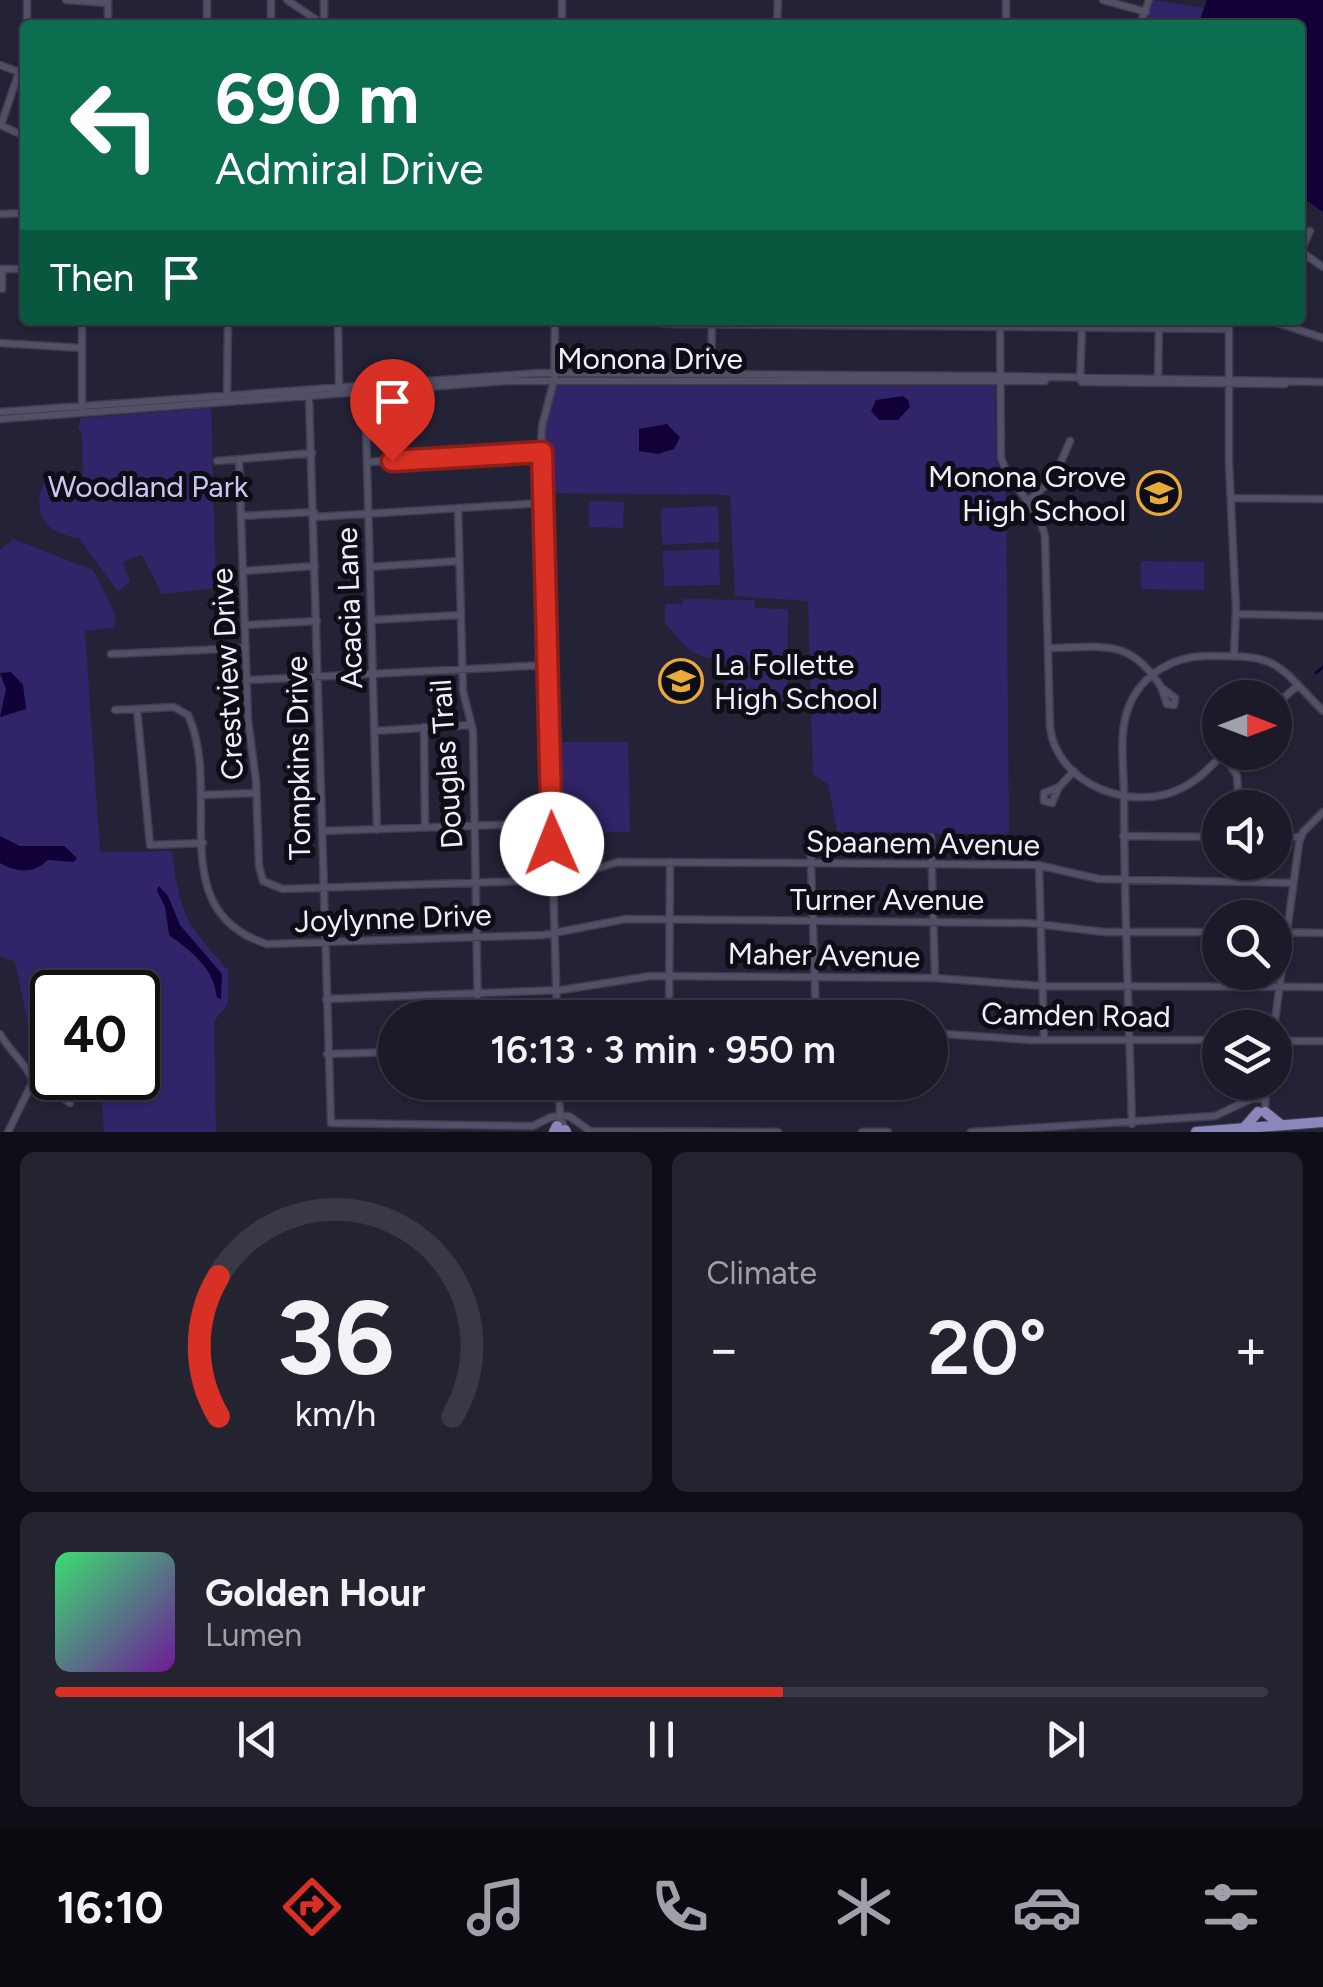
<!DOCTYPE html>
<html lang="en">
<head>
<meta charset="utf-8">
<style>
  :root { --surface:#1b1a28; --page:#242330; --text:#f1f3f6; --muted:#a0a1a8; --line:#393845; --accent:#d93025 }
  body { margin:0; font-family:Figtree,sans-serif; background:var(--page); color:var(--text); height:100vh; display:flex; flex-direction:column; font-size:38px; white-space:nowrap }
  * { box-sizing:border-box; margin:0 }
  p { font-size:32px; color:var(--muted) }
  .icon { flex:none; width:55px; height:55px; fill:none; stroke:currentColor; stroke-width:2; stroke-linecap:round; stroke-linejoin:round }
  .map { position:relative; height:1132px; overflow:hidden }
  .drawer { display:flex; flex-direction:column; gap:20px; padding:20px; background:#0f0e16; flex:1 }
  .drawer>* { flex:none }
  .hud { position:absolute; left:20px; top:20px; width:1285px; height:305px; border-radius:10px; box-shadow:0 2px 8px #0004,0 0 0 2px var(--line); background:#0b6e4f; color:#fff; overflow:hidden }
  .needle { width:65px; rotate:90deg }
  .tools { position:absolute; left:1202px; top:680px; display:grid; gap:20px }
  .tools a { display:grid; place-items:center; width:90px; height:90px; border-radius:50%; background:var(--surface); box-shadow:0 2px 8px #0004,0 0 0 2px var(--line); font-size:50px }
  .speed { position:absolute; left:30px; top:970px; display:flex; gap:20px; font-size:50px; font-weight:700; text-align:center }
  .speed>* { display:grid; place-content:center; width:130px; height:130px; border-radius:50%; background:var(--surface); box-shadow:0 2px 8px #0004,0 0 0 2px var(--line); line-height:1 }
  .speed .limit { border:5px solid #111; border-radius:15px; background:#fff; color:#111 }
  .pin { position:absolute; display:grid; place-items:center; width:85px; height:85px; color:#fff; margin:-102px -42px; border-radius:50% 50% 50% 0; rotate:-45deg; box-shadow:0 0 10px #0007 }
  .pin .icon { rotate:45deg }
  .me { position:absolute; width:110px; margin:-55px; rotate:359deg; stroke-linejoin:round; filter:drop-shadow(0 0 8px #0008) }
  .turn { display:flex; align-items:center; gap:35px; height:210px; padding:0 30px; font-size:45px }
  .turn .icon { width:130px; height:130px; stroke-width:2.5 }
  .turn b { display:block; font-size:70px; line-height:85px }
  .then { display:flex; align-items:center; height:95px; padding:0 30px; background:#0003; gap:20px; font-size:38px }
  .big { font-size:75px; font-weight:600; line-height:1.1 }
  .drawer .card { flex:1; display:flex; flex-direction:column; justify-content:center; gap:15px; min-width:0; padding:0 35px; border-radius:15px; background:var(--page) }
  .drawer .dial { align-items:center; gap:0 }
  .dial svg { height:260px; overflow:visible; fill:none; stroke:var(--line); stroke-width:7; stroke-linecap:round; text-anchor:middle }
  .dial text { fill:var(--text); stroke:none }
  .song { display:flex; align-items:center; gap:30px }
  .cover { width:120px; height:120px; border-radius:15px; background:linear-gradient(135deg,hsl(140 70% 55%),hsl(280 70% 35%)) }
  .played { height:10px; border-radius:5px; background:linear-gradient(90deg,var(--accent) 60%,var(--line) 60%) }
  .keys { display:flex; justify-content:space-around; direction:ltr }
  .heat { display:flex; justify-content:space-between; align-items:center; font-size:55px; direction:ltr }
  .drawer .tiles { flex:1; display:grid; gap:20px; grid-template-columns:1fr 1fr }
  .card:last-child { grid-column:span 2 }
  .trip { position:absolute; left:378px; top:1000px; width:570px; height:100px; border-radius:50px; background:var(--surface); box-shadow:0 2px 8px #0004,0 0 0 2px var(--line); font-weight:600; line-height:100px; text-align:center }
  .tab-bar { display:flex; height:160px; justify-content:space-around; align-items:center; background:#0b0a10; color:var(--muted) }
  .tab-bar .icon { width:70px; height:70px }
  .tab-bar .active { color:var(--accent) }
  .tab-bar b { font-size:45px; color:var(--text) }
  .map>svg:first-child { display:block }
  .green { fill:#322469 }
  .water { fill:#110038 }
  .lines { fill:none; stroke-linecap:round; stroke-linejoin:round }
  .stream { stroke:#110038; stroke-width:2.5 }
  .minor-casing { stroke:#3e3d4e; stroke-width:9 }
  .major-casing { stroke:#3e3d4e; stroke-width:12 }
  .minor { stroke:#515067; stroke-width:6 }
  .major { stroke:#8b87bd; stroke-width:10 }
  .route-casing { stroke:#8d1f18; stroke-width:25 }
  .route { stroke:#d93025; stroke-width:18 }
  .labels { text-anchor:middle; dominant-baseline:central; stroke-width:10; stroke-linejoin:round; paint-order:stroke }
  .street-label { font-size:30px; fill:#eeeefc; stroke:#0d0d16 }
  .poi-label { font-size:30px; fill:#eeeefc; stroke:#0d0d16; text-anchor:end }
  .park-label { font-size:30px; fill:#c9c8f4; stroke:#0d0d16 }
</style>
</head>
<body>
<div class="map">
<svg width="1323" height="1132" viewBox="0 0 1323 1132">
  <rect width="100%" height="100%" fill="#242236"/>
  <!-- green -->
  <path class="green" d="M1152 0 1204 8 1198 25H1143Z
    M556 386H995L996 461 1006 485 1009 834 837 832 828 784 813 774 808 601 735 596 730 495 547 493 545 428Z
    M211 408 216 588 162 594 142 555 123 562 130 581 118 592 79 538C46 534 29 512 46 479L83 494 82 432 78 428 81 418Z
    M589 501 624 502 623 528 589 527Z
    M718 506 719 542 662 545 661 508Z
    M13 539 93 570 115 614V627L85 631 100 852 172 851C180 915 185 922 228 970V1004L214 1021 216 1132H104L102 1100 75 1078H138V992H52V1058L31 1040 15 961 0 957V550Z
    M719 549 720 585 664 586 663 551Z
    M1141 561 1204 562V590L1141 589Z
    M683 599 754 600 755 608 788 609 787 665H717V659C690 657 682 642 665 623V604H683Z
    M726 670H787V705H726Z
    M554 742H628L630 832H556Z"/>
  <!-- water -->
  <path class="water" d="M1207 0H1323V212L1300 196V25H1198Z
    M903 396 908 400 910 407 898 420H879L871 411 876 400Z
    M667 424 680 437 674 449 658 454 639 451V429Z
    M11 672 23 685 26 709 0 717 6 689 0 673Z
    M0 836 20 846H64L77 858 74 862 48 860C33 874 17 873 0 863Z
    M159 886 168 896 180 925 222 974 221 999 217 998C214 968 192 952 169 935L165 907 157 891Z"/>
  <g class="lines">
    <!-- stream -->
    <path class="stream" d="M1316 673 1323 667"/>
    <!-- minor casing -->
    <g class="minor-casing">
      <path id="minor" d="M66 0 108 3
        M287 0 324 25
        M1103 0 1146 12
        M324 24V0
        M27 25V0
        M108 25V1
        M207 25V0
        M271 25V0
        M562 25V0
        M777 25 778 0
        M1006 25V0
        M1140 25 1149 0
        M0 65 25 74
        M0 125 25 136
        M1 125 19 72
        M0 214 25 213
        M1300 251 1323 267
        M1301 251 1310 231
        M0 269H25
        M2 269V289
        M338 320 339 387
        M555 320 554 380 542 426 541 448 557 1018
        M627 320 674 324 1229 329
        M1000 320 1001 458C1010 488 1039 505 1045 537L1050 727C1057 786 1134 813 1182 788 1199 780 1212 765 1225 752
        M1229 320V463L1236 610 1234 655
        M1269 320 1323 338
        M0 343 82 348
        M711 373 712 321
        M1080 380 1082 328
        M1082 382 1285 384
        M1158 383 1159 320
        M365 391 377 830
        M227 396 228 320
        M309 396 331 1123 533 1126 551 1117 569 1116 590 1131 778 1132
        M82 409V320
        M0 412 539 373 999 376 1323 382
        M0 419 507 381H1045
        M239 459 248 720 256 781 259 866 263 881 283 889 553 880
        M217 461 312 453
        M367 462 542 451
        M1231 498 1323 499
        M1028 501 1054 478 1070 441
        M458 508 463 691 473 731 478 1018
        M241 516 314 512
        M314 517 543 503
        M370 567 459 561
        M243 571 315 566
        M1236 614 1323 616
        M371 620 461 615
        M245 625 317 621
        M1048 648C1101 648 1129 636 1161 687
        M111 654 246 648
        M247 680 548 665
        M1161 687 1175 698 1174 705 1167 704Z
        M1275 706 1298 685
        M137 709 150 845 203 843
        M115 710 174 707 188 715C224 792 161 911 267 944L543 935 626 919 1029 923 1104 932H1220
        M424 727 425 827
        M374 731 471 725
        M1223 754 1237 776 1239 808
        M1059 787 1044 793V801L1052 803 1059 787 1074 771
        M203 795 257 793
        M323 831 552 823
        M810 835 816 1018
        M1123 836 1220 837
        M931 837 935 978
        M1275 837H1301
        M1039 866 1044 1040
        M553 877 579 874 618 862 804 863 1038 865 1099 879 1293 883
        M1275 932 1323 933
        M326 999 561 990 651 976 935 978 1043 986 1323 987
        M669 1018 670 862
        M1274 1028 1299 843 1303 832 1323 812
        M930 1033 1031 1040H1220
        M0 1034C10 1052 27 1064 33 1081L8 1132
        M1275 1041H1323
        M327 1054 395 1052
        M33 1081 45 1083 70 1103
        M559 1082 560 1115 565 1131
        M1265 1111 1266 1082
        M1132 1124C1129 1015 1124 906 1124 797 1124 768 1118 733 1129 706 1142 674 1174 656 1207 656 1280 655 1275 662 1323 711
        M862 1132H888
        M971 1132 1215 1116 1251 1099 1264 1098"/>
    </g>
    <!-- major casing -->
    <g class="major-casing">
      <path id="major" d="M1265 1112 1281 1125
        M1243 1129 1258 1112
        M565 1130 566 1132
        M554 1132 557 1126
        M1196 1132 1323 1122"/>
    </g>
    <!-- minor -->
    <use href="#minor" class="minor"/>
    <!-- major -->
    <use href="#major" class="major"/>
  </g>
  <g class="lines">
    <!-- route casing -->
    <g class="route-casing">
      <path id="route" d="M392 461 542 452 552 844"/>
    </g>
    <!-- route -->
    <use href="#route" class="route"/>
  </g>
  <!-- icons -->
  <defs>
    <g id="school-ring" transform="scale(2.25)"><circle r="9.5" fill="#0d0d16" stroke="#eaaa39" stroke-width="1.5"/><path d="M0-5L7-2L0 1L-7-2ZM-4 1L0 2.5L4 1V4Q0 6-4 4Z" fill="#eaaa39"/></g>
  </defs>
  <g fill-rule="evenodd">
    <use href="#school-ring" x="1159" y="493"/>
    <use href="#school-ring" x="681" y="681"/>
  </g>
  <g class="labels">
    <!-- street labels -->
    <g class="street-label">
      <text x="650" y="358">Monona Drive</text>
      <text transform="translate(349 608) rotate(-92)">Acacia Lane</text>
      <text transform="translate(227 674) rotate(-93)">Crestview Drive</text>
      <text transform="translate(298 758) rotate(-91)">Tompkins Drive</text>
      <text transform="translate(446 764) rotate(-94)">Douglas Trail</text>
      <text transform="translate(923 843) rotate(1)">Spaanem Avenue</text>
      <text x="887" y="899">Turner Avenue</text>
      <text transform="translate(393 918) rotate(-2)">Joylynne Drive</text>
      <text transform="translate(824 955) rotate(1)">Maher Avenue</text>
      <text transform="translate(1076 1015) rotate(1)">Camden Road</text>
    </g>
    <!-- poi labels -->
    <g class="poi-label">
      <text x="1126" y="476">Monona Grove<tspan x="1126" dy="34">High School</tspan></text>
      <text x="714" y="664" text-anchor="start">La Follette<tspan x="714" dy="34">High School</tspan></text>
    </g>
    <!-- park labels -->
    <g class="park-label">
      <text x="148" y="486">Woodland Park</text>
    </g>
  </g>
</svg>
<div class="tools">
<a><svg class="needle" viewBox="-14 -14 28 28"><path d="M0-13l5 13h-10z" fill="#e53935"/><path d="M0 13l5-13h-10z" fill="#a0a1a8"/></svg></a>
<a><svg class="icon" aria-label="sound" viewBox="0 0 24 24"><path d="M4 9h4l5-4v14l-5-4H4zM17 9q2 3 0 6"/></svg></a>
<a><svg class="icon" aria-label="search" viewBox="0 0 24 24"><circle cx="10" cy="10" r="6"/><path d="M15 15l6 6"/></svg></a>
<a><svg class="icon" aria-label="layers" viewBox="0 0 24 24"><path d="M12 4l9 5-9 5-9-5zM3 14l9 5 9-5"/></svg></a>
</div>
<div class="speed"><div class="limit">40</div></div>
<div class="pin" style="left:392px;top:461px;background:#d93025"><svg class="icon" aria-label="arrive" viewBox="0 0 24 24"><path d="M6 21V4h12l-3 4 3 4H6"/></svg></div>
<svg class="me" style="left:552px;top:844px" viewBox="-20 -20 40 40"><circle r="19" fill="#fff"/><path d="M0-13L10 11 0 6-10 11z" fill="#d93025"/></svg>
<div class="trip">16:13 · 3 min · 950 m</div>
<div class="hud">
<div class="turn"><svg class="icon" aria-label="left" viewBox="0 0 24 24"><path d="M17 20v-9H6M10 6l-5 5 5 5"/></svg><div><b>690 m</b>Admiral Drive</div></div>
<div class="then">Then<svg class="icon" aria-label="arrive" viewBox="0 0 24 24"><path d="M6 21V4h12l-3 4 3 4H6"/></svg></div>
</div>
</div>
<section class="drawer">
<div class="tiles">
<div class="card dial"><svg viewBox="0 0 100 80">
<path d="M14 69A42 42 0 1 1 86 69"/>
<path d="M14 69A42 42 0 0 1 14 26" stroke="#d93025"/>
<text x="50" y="56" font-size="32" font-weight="700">36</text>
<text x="50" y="72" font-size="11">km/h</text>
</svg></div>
<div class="card"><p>Climate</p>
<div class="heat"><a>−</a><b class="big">20°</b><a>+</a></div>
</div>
<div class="card">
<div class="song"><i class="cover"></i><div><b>Golden Hour</b><p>Lumen</p></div></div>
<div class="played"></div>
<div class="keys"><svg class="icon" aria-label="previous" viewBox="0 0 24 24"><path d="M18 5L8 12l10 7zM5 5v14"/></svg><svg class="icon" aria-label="pause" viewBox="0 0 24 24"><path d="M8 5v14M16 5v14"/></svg><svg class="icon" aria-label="next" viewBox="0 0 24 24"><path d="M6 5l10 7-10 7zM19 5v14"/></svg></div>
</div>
</div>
</section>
<nav class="tab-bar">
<b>16:10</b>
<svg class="icon active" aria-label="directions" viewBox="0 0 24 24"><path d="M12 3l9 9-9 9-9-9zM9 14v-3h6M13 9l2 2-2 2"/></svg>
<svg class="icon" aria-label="music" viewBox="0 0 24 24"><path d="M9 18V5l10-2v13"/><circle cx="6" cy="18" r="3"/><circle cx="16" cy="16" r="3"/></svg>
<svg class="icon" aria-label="phone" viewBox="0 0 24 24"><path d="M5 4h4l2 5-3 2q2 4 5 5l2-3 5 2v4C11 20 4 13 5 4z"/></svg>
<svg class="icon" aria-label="climate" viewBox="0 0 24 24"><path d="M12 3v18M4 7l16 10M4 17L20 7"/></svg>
<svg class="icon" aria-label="car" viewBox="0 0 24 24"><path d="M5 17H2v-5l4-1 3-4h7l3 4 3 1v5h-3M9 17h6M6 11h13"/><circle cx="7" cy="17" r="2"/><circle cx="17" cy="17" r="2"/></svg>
<svg class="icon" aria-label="filters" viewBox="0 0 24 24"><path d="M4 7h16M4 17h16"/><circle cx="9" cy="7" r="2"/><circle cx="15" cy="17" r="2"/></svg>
</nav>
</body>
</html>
